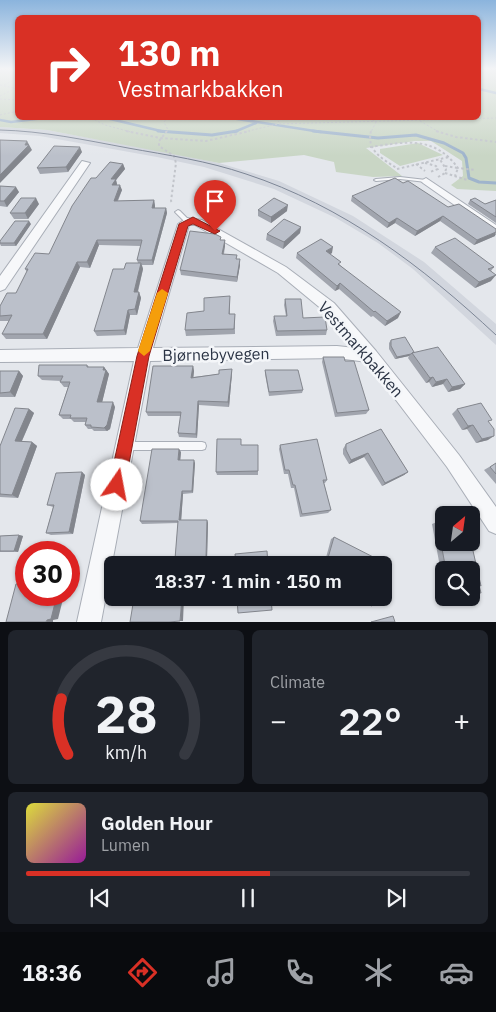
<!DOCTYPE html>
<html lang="en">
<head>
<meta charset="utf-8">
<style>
  :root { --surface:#171b24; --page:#20242c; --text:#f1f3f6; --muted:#9ea1a6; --line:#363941; --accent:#d93025 }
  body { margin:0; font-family:"IBM Plex Sans",sans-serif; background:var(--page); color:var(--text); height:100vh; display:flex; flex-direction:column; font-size:19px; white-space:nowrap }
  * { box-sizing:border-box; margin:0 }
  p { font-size:16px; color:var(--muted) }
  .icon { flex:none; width:28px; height:28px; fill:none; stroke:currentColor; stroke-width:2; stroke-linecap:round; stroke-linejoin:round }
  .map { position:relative; height:622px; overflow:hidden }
  .sheet { display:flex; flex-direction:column; gap:8px; padding:8px; background:#0d0f14; flex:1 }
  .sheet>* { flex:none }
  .top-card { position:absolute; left:15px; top:15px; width:466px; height:105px; border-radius:8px; box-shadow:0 1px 4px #0004; background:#d93025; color:#fff; overflow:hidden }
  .needle { width:32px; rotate:29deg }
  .buttons { position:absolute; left:435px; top:506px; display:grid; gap:10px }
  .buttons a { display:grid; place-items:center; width:45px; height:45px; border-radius:8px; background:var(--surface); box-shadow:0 1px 4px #0004; font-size:25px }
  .speed { position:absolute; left:15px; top:541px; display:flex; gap:10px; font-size:25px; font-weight:700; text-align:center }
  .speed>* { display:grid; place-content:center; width:65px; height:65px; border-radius:50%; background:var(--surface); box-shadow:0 1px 4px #0004; line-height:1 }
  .speed .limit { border:8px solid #d22; background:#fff; color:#111 }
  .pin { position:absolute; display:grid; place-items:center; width:42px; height:42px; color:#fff; margin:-51px -21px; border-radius:50% 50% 50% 0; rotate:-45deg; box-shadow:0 0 5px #0007 }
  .pin .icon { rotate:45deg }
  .me { position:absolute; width:55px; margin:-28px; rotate:12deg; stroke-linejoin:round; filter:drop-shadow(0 0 4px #0008) }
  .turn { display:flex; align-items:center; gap:18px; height:105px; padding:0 20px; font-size:22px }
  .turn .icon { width:65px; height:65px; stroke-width:2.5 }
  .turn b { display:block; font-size:35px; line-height:42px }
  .big { font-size:38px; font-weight:600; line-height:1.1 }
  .sheet .widget { flex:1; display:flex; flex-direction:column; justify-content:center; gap:8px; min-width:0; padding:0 18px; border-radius:8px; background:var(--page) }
  .sheet .dial { align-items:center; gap:0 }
  .dial svg { height:130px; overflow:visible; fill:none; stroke:var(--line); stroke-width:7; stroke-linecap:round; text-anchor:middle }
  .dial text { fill:var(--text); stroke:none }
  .song { display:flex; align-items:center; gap:15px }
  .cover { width:60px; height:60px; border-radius:8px; background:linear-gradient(135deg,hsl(60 70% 55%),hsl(300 70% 35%)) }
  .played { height:5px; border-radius:2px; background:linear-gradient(90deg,var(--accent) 55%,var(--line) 55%) }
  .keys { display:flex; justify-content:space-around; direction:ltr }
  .heat { display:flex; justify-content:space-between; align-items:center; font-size:28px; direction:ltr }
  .sheet .tiles { flex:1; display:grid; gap:8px; grid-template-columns:1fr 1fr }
  .widget:last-child { grid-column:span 2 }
  .trip { position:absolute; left:104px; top:556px; width:288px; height:50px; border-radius:8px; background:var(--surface); box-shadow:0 1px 4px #0004; font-weight:600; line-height:50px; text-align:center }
  .dock { display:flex; height:80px; justify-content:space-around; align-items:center; background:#090b0e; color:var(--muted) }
  .dock .icon { width:35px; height:35px }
  .dock .on { color:var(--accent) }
  .dock b { font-size:22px; color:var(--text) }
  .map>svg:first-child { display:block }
  .built { fill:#d2d6de }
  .green { fill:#c9d6c5 }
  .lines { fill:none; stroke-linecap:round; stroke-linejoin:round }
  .stream-far1 { stroke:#9fb4cc; stroke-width:2.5 }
  .stream { stroke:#9fb4cc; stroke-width:3 }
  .service-casing { stroke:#a9aeb7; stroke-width:2 }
  .minor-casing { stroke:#a9aeb7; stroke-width:2 }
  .path-far1 { stroke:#c2c5cb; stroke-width:1; stroke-dasharray:2 2; stroke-linecap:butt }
  .path { stroke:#c2c5cb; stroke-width:2; stroke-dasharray:2.5 2.5; stroke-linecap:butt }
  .service { fill:#f7f8fa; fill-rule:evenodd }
  .minor { fill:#f7f8fa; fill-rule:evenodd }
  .tram { stroke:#7d8696; stroke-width:1 }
  .wall { fill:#a1a5ae }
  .shaded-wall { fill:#83868d }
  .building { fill:#bbc0ca; stroke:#83868d }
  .route { fill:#d93025; stroke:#8d1f18 }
  .slow { fill:#f59e0b }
  .labels { text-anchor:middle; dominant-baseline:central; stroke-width:5; stroke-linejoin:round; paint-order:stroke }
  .street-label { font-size:16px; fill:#2b3445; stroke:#f4f6f9 }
</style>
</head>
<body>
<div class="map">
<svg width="496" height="622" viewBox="0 0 496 622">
  <rect width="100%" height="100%" fill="#e4e7ec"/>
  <!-- built -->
  <path class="built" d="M0 127 47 130 166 152 219 163 279 181 353 216 424 262 496 324V345L413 269 378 243 336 218 274 189 204 167 157 157 40 136 0 133Z"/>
  <!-- green -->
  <path class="green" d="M0 69H17L18 118H479V69H496V191L457 189 451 185 463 176 462 161 431 141H415L366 148 402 176 373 177 336 172 334 162 304 155 219 163 47 130 0 127Z
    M418 143 443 155 400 166 380 153V149Z"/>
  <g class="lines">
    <!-- stream-far1 -->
    <path class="stream-far1" d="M479 89 496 93
      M106 118 165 132
      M231 118 321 132
      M0 120 11 122 44 118
      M234 132 256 123"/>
    <!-- stream -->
    <path class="stream" d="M158 131 212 135 237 131
      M313 131 378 138 416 135 444 143 463 153 466 158 469 178 479 182 496 183"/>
    <!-- service casing -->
    <g class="service-casing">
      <path id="service" d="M400 177 426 180 428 181 426 182 400 179 376 181 374 180 376 179Z
        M178 210 180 211 189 220V222H185L175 212Z
        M125 442H202L205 443 206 446 205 449 202 450H125L122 449 121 446 122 443Z"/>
    </g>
    <!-- minor casing -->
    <g class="minor-casing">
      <path id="minor" d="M82 161 90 163 5 289 0 291V276Z
        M426 178 496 225V234L423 183 421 181Z
        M187 218 202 220 286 267 334 303 376 351 459 455 496 507V534L489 531 447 467 367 362 337 358 150 361 101 622H77L134 361 0 362V350L138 348 178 224ZM189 225H195L278 273 324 311 355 348 337 346 153 348Z"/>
    </g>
    <!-- path-far1 -->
    <path class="path-far1" d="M484 69 496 71
      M0 71 6 69
      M0 85 18 89
      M4 85 18 78
      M0 96 18 87
      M0 99 18 100
      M0 115 18 111
      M91 118 105 125 131 132
      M275 118 281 124
      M369 118 376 122 371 132
      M420 121 439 132
      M166 132 168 130 164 122 168 118
      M244 132 278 124 496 118"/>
    <!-- path -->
    <path class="path" d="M126 131 160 138 206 141 250 131
      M167 131 159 141V146L174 156 176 163 171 201 173 204
      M371 131C366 151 383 159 398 169
      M436 131 456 137 496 142
      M370 147C405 142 434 135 458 168L476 170
      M425 163 436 166 438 169 430 172
      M416 164 425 171
      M445 166 458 168 455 176
      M397 169 449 157
      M445 173 467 180
      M438 177 445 173 446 169 439 158"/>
    <!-- service -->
    <use href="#service" class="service"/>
    <!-- minor -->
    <use href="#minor" class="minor"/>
    <!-- tram -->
    <path class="tram" d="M0 130C43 131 85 140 128 148 167 155 208 161 246 174 343 206 422 266 496 335"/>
  </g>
  <!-- wall -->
  <path class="wall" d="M82 152 68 172 40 174 37 168Z
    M123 164 125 169 116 180 117 185 122 190 118 201 154 200 155 206V208H166L167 213 153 265H142L143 269 138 292H139L141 298 137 315H130L126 335 97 336 94 331 124 269 138 263 137 260 141 246 99 245 90 268 80 267 47 339H6L2 334 9 321H0V306L16 293 27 272 25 269 49 254 96 178Z
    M0 186 19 192 7 207 0 206Z
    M352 196 448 207 495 236 474 245 440 221 415 236 395 223 387 228 351 201Z
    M470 200 485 204 496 200V223L468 204Z
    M39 204 28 219H14L10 213Z
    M258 210 287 211 271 223 258 216Z
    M31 224 16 246H1L0 244V241Z
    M301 227 300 233 283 249 266 240 267 234Z
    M221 240H225V246L224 254 237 259 240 265 237 282 181 275 180 270Z
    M435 247 494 267 491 271V281L475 288 431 253Z
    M297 253H332L330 254 340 265 398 318 385 326 373 316 371 317 339 289 335 291 296 258Z
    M230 296V314H235V334L186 336 185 330 204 311Z
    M285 299 303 318 327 330 326 335 276 336 273 321 274 316H286L284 305Z
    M391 340 414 352 465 384 460 389 448 392 443 384 432 387 429 382 426 383 408 358 409 356 395 359 389 349V343Z
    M323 357 345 361 369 410 366 414 335 417 322 362Z
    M87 365 89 367H104L109 374 102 402 115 407 110 429 107 431H94L92 429H88L85 425 86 422H74L71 419H63L59 415 68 387H64L60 382 61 381 42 380 38 376Z
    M193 366 194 371 193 377 219 374 232 369V373L229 407 199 405 197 438 179 437 178 433 181 416H148L146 412Z
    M265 370 303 390 302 393 269 396 265 374Z
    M0 371H19L23 376 15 397H0Z
    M29 409 34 413 22 441 32 442 37 446 18 498 0 497V446Z
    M457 409 489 422 488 440 476 443 467 429 462 430 452 414Z
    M381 429 408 472 404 475 382 486 364 457 349 464 343 454V449L346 444Z
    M241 445 258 471V475H217L216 472Z
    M280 445 327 480 325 483H324L331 510 328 513 300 517 294 488H291L288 474H284L279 449Z
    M181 452 180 460 195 463 193 493 183 494 181 520H207L208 523 207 559 177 561 175 559 178 523 142 524 140 521Z
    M496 463V484L484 470Z
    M82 472 85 475 73 534 51 535 46 533 53 507 47 505Z
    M437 522 444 523V542H471L481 586H479L481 593 471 594V570H444V583H443L432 524Z
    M19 535 23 536 18 552H0V536Z
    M334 537 380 565H324L331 539Z
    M352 598H374L372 606H368Z"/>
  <!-- shaded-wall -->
  <path class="shaded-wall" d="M27 141 32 150 0 183V175L25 145Z
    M80 147 82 152 68 172 66 167Z
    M123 164 125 169 116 180 117 184 114 190 111 179Z
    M120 185 122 190 115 206 114 201Z
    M16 187 19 192 7 207 4 201Z
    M36 198 39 204 28 219 25 213Z
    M154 200 155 206 154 213 152 208Z
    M288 205 287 211 271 223V217Z
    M166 208 167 213 153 265 152 260Z
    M443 216 440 221 415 236 417 231Z
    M397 218 395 223 387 228 389 223Z
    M29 221 31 224 16 246 14 243Z
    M301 227 300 233 283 249 284 242Z
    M496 232 495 236 474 245 477 240Z
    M97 240 99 245 90 268 87 262Z
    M225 240V246L222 259V254Z
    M333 247 332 253 325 257 326 251Z
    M240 259V265L237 282V277Z
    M77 262 80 267 47 339 43 334Z
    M141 263 143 269 136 298 134 292Z
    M496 275 491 281 475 288 479 282Z
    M340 283 339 289 335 291 337 286Z
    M139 292 141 298 137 315 135 309Z
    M128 310 130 315 126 335 124 330Z
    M401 312 398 318 385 326 387 321Z
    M411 354 409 356 395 359 397 357Z
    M193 366 194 371 193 382 191 378Z
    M104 367 109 374 101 407 97 402Z
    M232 369V373L229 407 228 402Z
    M19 371 23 376 15 397 10 392Z
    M433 377 429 382 426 383 430 378Z
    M447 379 443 384 432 387 436 382Z
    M465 384 460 389 448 392 452 387Z
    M198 401 199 405 197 438 196 434Z
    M113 402 115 407 110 429 107 431 104 428Z
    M29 409 34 413 20 445 15 441Z
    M473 425 467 429 462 430 468 426Z
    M494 436 488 440 476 443 482 439Z
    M32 442 37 446 18 498 12 495Z
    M179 449 181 452 180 463 178 460Z
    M368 453 364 457 349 464 351 460Z
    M194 460 195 463 193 493 192 491Z
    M82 472 85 475 73 534 69 532Z
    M408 472 404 475 382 486 385 483Z
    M182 491 183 494 181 523 179 520Z
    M207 520 208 523 207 559 206 558Z
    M19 535 23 536 18 552 14 551Z
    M72 564 77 565 72 588H69V578Z
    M57 595H64L58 619 53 620V622H46Z
    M182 598H184L183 621H180Z"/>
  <!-- building -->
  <path class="building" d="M0 140 27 141 25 145H29L0 175Z
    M54 146 80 147 66 167 37 168Z
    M110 162 123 164 111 179H116L112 185H120L114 201 154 200 152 208H166L152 260H137L142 240H97L87 262H77L43 334H2L12 315 0 316V306L7 293H16L28 269H25L35 253 49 254 72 206 91 178H96Z
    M395 178 403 183 408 181 448 207 459 204 496 229V232L477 240 443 216 417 231 397 218 389 223 352 196Z
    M0 186 16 187 4 201H0Z
    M21 198H36L25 213H10Z
    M274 198 288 205 271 217 258 210Z
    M475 198 485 204 496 200V217L470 200Z
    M284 219 301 227 284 242 267 234Z
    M15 221H29L14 243H0V241Z
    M190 231 215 234 221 237 220 240H225L222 254 237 255 236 259H240L237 277 180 270Z
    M455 238 494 267 488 269 496 275 479 282 435 247Z
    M321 239 333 247 326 251 341 262 338 264 401 312 387 321 375 311 374 312 340 283 337 286 297 253Z
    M126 263H141L134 292H139L135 309 128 310 124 330 94 331 113 269H124Z
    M230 296 229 314H235L234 329 185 330 187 313 204 311V298Z
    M285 299H301L303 318 325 317 327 330 277 331 274 316H287Z
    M405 337 414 352 412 353 411 354 397 357 391 346V340Z
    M438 347 465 384 452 387 447 379 436 382 433 377 430 378 412 353Z
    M323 357H344L345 361H354L369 410 337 413Z
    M39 365H87V367H104L103 370H106L97 402H113L107 425 104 428 91 427V425H85L87 418H70L71 415H59L70 382H60L63 376H38Z
    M153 366H193L191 378 219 374V370L232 369 228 402 198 401 196 434 178 433 181 412H146Z
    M265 370H298L303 390 269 392Z
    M0 371H19L10 392 0 393Z
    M481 403 492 420 488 421 494 429V436L482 439 473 425 468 426 457 409Z
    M15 408 29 409 15 441 32 442 12 495 0 494V446Z
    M381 429 408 472 385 483 368 453 351 460 346 450V444Z
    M217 439H241V445H258V471L216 472Z
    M317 439 327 480H323L331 510 302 514 295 485H293L289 470H285L280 445Z
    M152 449H179L178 460H194L192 491H182L179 520H207L206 558 175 559 178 521H140Z
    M496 463V474L490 467Z
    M82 472 69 532 46 533 54 505H47L56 473Z
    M437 522 444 523V542H471L481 586 479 585 481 593 471 592V570H446Z
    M19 535 14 551H0V536Z
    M334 537 381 561 380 565H326Z
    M267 551 268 565H236L235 554Z
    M69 564H72L69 578Z
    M26 583V595H57L51 619 47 620 46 622H6L16 584Z
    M134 598H182L180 621 169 622H130Z
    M237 598H271L272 610 238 613Z
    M356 598H374L372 606Z
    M393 616 395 622H371Z"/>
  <!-- sky -->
  <linearGradient id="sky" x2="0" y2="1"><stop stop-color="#8bb4dd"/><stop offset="0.44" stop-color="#f3f4f6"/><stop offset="1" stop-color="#f3f4f6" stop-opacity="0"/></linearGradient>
  <rect width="496" height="156" fill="url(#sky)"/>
  <!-- route -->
  <path class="route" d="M193 217 220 231 215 234 193 224 188 226 149 356 125 485 122 491 117 493 111 491 109 485 137 356 179 224Z"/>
  <!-- slow -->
  <path class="slow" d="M162 289 168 293 150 351 144 356 138 351 157 293Z"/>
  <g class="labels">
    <!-- street labels -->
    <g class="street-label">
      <text transform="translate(361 349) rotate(49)">Vestmarkbakken</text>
      <text transform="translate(216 354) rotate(-1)">Bjørnebyvegen</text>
    </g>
  </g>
</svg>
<div class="buttons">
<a><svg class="needle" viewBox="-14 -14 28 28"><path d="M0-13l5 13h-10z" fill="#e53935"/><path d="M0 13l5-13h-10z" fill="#9ea1a6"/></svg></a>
<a><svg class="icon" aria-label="search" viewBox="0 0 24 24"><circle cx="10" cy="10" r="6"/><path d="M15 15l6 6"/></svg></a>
</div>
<div class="speed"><div class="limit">30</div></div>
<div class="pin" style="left:215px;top:231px;background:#d93025"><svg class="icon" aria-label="arrive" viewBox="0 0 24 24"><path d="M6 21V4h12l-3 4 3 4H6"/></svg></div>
<svg class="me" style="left:117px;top:485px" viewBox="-20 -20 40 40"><circle r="19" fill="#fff"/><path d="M0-13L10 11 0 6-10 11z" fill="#d93025"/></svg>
<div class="trip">18:37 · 1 min · 150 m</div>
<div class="top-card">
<div class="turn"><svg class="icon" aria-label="right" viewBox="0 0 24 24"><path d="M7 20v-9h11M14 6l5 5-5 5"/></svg><div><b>130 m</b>Vestmarkbakken</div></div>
</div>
</div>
<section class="sheet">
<div class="tiles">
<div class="widget dial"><svg viewBox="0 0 100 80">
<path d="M14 69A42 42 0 1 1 86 69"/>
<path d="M14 69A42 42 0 0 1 10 35" stroke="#d93025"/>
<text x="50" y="56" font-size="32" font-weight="700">28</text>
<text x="50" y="72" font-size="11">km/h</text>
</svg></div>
<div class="widget"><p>Climate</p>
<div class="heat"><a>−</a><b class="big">22°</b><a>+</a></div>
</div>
<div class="widget">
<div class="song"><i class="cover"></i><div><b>Golden Hour</b><p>Lumen</p></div></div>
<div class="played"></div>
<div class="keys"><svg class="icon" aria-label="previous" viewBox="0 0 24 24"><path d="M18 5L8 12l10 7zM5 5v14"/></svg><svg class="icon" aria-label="pause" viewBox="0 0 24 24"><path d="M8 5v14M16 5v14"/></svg><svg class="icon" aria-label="next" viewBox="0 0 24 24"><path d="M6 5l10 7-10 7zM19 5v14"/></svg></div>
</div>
</div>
</section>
<nav class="dock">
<b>18:36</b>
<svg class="icon on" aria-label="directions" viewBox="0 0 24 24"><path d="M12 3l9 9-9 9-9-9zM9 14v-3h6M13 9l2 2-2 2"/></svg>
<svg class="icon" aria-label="music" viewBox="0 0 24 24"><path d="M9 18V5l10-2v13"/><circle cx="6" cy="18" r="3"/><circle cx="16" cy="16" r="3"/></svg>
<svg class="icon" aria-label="phone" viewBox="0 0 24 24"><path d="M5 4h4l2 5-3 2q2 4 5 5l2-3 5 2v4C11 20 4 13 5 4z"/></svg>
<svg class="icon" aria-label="climate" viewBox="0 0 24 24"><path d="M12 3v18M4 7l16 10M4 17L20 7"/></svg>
<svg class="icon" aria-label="car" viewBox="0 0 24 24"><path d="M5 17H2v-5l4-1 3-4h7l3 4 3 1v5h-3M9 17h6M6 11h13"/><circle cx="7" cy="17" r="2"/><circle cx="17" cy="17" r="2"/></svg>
</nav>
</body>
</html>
